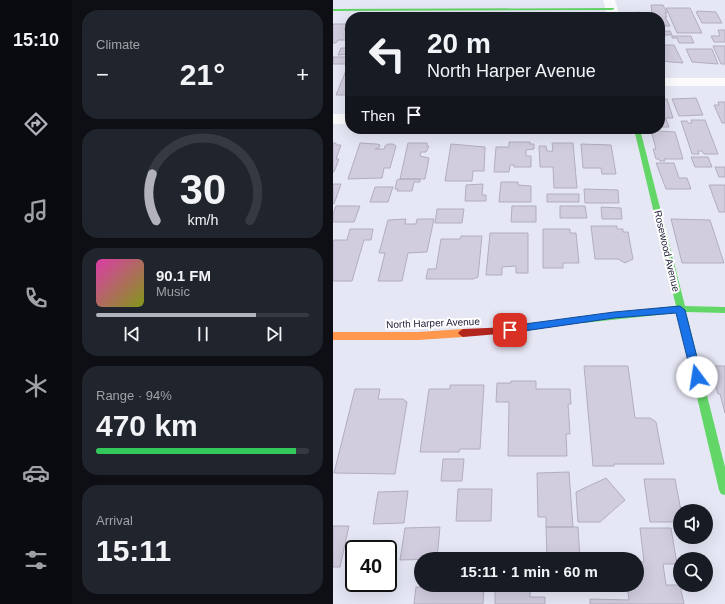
<!DOCTYPE html>
<html lang="en">
<head>
<meta charset="utf-8">
<style>
  :root { --surface:#171b24; --page:#20242c; --text:#f1f3f6; --muted:#9ea1a6; --line:#363941; --accent:#b1b2bc }
  body { margin:0; font-family:Helvetica,sans-serif; background:var(--page); color:var(--text); height:100vh; display:flex; flex-direction:column; font-size:15px; white-space:nowrap }
  * { box-sizing:border-box; margin:0 }
  p { font-size:13px; color:var(--muted) }
  .icon { flex:none; width:22px; height:22px; fill:none; stroke:currentColor; stroke-width:2; stroke-linecap:round; stroke-linejoin:round }
  .map { position:relative; flex:1; overflow:hidden }
  .drawer { display:flex; flex-direction:column; gap:10px; padding:10px; background:#0d0f14; width:261px }
  .drawer>* { flex:none }
  .hud { position:absolute; left:12px; top:12px; width:320px; height:122px; border-radius:16px; box-shadow:0 4px 16px #0002; background:#171b24; color:var(--text); overflow:hidden }
  .controls { position:absolute; left:340px; top:504px; display:grid; gap:8px }
  .controls a { display:grid; place-items:center; width:40px; height:40px; border-radius:50%; background:var(--surface); box-shadow:0 4px 16px #0002; font-size:20px }
  .speed { position:absolute; left:12px; top:540px; display:flex; gap:8px; font-size:20px; font-weight:700; text-align:center }
  .speed>* { display:grid; place-content:center; width:52px; height:52px; border-radius:50%; background:var(--surface); box-shadow:0 4px 16px #0002; line-height:1 }
  .speed .limit { border:2px solid #111; border-radius:6px; background:#fff; color:#111 }
  .pin { position:absolute; display:grid; place-items:center; width:34px; height:34px; color:#fff; margin:-17px; border-radius:8px; box-shadow:0 2px 6px #0006 }
  .me { position:absolute; width:44px; margin:-22px; rotate:346deg; stroke-linejoin:round; filter:drop-shadow(0 0 3px #0008) }
  .turn { display:flex; align-items:center; gap:14px; height:84px; padding:0 16px; font-size:18px }
  .turn .icon { width:52px; height:52px; stroke-width:2.5 }
  .turn b { display:block; font-size:28px; line-height:34px }
  .then { display:flex; align-items:center; height:38px; padding:0 16px; background:#0003; gap:8px; font-size:15px }
  .big { font-size:30px; font-weight:800; line-height:1.1 }
  .drawer .tile { flex:1; display:flex; flex-direction:column; justify-content:center; gap:6px; min-width:0; padding:0 14px; border-radius:16px; background:var(--page) }
  .drawer .dial { align-items:center; gap:0 }
  .dial svg { height:104px; overflow:visible; fill:none; stroke:var(--line); stroke-width:7; stroke-linecap:round; text-anchor:middle }
  .dial text { fill:var(--text); stroke:none }
  .song { display:flex; align-items:center; gap:12px }
  .cover { width:48px; height:48px; border-radius:6px; background:linear-gradient(135deg,hsl(320 70% 55%),hsl(70 70% 35%)) }
  .played { height:4px; border-radius:2px; background:linear-gradient(90deg,var(--accent) 75%,var(--line) 75%) }
  .keys { display:flex; justify-content:space-around; direction:ltr }
  .heat { display:flex; justify-content:space-between; align-items:center; font-size:22px; direction:ltr }
  .charge { height:6px; border-radius:3px; background:linear-gradient(90deg,#34c759 94%,var(--line) 0) }
  .trip { position:absolute; left:81px; top:552px; width:230px; height:40px; border-radius:20px; background:var(--surface); box-shadow:0 4px 16px #0002; font-weight:800; line-height:40px; text-align:center }
  main { display:flex; flex:1; min-height:0 }
  .menu { display:flex; flex-direction:column; width:72px; justify-content:space-around; align-items:center; background:#090b0e; color:var(--muted) }
  .menu .icon { width:28px; height:28px }
  .menu .on { color:var(--accent) }
  .menu b { font-size:18px; color:var(--text) }
  .map>svg:first-child { display:block }
  .building { fill:#d1ccde; stroke:#b2aebf }
  .lines { fill:none; stroke-linecap:round; stroke-linejoin:round }
  .street { fill:#fbfbfe; fill-rule:evenodd }
  .fast { fill:#63d668; fill-rule:evenodd }
  .slow { fill:#ff974d; fill-rule:evenodd }
  .jam { fill:#b3261e; fill-rule:evenodd }
  .route { fill:#1a73e8; stroke:#114b97 }
  .labels { text-anchor:middle; dominant-baseline:central; stroke-width:4; stroke-linejoin:round; paint-order:stroke }
  .street-label { font-size:10px; fill:#1b1a32; stroke:#fff }
</style>
</head>
<body>
<main>
<nav class="menu">
<b>15:10</b>
<svg class="icon on" aria-label="directions" viewBox="0 0 24 24"><path d="M12 3l9 9-9 9-9-9zM9 14v-3h6M13 9l2 2-2 2"/></svg>
<svg class="icon" aria-label="music" viewBox="0 0 24 24"><path d="M9 18V5l10-2v13"/><circle cx="6" cy="18" r="3"/><circle cx="16" cy="16" r="3"/></svg>
<svg class="icon" aria-label="phone" viewBox="0 0 24 24"><path d="M5 4h4l2 5-3 2q2 4 5 5l2-3 5 2v4C11 20 4 13 5 4z"/></svg>
<svg class="icon" aria-label="climate" viewBox="0 0 24 24"><path d="M12 3v18M4 7l16 10M4 17L20 7"/></svg>
<svg class="icon" aria-label="car" viewBox="0 0 24 24"><path d="M5 17H2v-5l4-1 3-4h7l3 4 3 1v5h-3M9 17h6M6 11h13"/><circle cx="7" cy="17" r="2"/><circle cx="17" cy="17" r="2"/></svg>
<svg class="icon" aria-label="filters" viewBox="0 0 24 24"><path d="M4 7h16M4 17h16"/><circle cx="9" cy="7" r="2"/><circle cx="15" cy="17" r="2"/></svg>
</nav>
<section class="drawer">
<div class="tile"><p>Climate</p>
<div class="heat"><a>−</a><b class="big">21°</b><a>+</a></div>
</div>
<div class="tile dial"><svg viewBox="0 0 100 80">
<path d="M14 69A42 42 0 1 1 86 69"/>
<path d="M14 69A42 42 0 0 1 11 33" stroke="#b1b2bc"/>
<text x="50" y="56" font-size="32" font-weight="700">30</text>
<text x="50" y="72" font-size="11">km/h</text>
</svg></div>
<div class="tile">
<div class="song"><i class="cover"></i><div><b>90.1 FM</b><p>Music</p></div></div>
<div class="played"></div>
<div class="keys"><svg class="icon" aria-label="previous" viewBox="0 0 24 24"><path d="M18 5L8 12l10 7zM5 5v14"/></svg><svg class="icon" aria-label="pause" viewBox="0 0 24 24"><path d="M8 5v14M16 5v14"/></svg><svg class="icon" aria-label="next" viewBox="0 0 24 24"><path d="M6 5l10 7-10 7zM19 5v14"/></svg></div>
</div>
<div class="tile"><p>Range · 94%</p><b class="big">470 km</b><div class="charge"></div></div>
<div class="tile"><p>Arrival</p><b class="big">15:11</b></div>
</section>
<div class="map">
<svg width="392" height="604" viewBox="0 0 392 604">
  <rect width="100%" height="100%" fill="#e6e7f5"/>
  <!-- building -->
  <path class="building" d="M318 5H330L334 13H332L334 17H332L337 26H327V17L306 16 304 12 317 14 319 12Z
    M333 8H357L369 33H344Z
    M364 11 383 12 389 23H369L363 12H365Z
    M0 24H15L11 30H17V40H5L3 43H0Z
    M385 30H392V42H381L378 36H387Z
    M327 31H337L339 35H327Z
    M339 36H358L361 43H346L344 38H339Z
    M327 45H341L350 63 327 61Z
    M380 46H392V64H388Z
    M8 48H17V54L5 55Z
    M353 49H379L385 64 359 62Z
    M0 57H17L13 64H0Z
    M14 68H17V95H3Z
    M363 98 370 115 346 116 339 99Z
    M327 99H334L340 118H327Z
    M385 102H392V123H389L381 105H386Z
    M327 119H333L336 127H327Z
    M358 120H372L385 154H371L369 151H365L366 154H359L348 121H354L355 123H359Z
    M325 131 342 132 350 159H331L332 161H327L326 159H323L320 149H323L319 134 320 132Z
    M176 142H197V144H201V149L193 150V156H198V167H181V165H177L176 172H161L163 147H176Z
    M0 143H3V145H8L3 159H6L1 172H0Z
    M27 143 44 144 47 145 46 148 42 149H51L52 146 55 144H60L63 146 57 168H51L49 178 15 179Z
    M75 143H94V146H96L93 152H88L87 156 96 158 92 179H67Z
    M219 143H240L244 188H221L220 167H207L206 146H213L214 151H220Z
    M118 144 152 147 151 171H140L139 181H112Z
    M248 144 278 145 283 174H269L268 168H250Z
    M358 157H375L379 167H362Z
    M323 163H341L346 178H354L358 189H333Z
    M382 167H392V177H386Z
    M67 179H87V182H81L79 191H64L65 189H62L64 180Z
    M168 182H185V185L198 186V202H166Z
    M0 184H8L1 204H0Z
    M150 184 149 195H153V201H132L133 185Z
    M376 185H392V212H386Z
    M42 187H60L55 202H37Z
    M251 189 285 190 286 203H252Z
    M214 194H246V202H214Z
    M3 206H27L21 222H0V213Z
    M179 206H203V222H178Z
    M227 206H252L254 218H227Z
    M268 207 288 208 289 219H269Z
    M104 209H131L129 223H102Z
    M73 219 72 224H83L84 219H101L94 252 75 253 69 281H45L52 253H46L55 220Z
    M338 219 377 220 391 263H349Z
    M258 226H284V229H290V232H295L300 259 292 263 285 259H262Z
    M17 229H40L38 240H31L19 281H0V242L1 240H14Z
    M210 229H237V233H243L246 263H230V268H210Z
    M157 233H195V273H183V266L169 267V275H153Z
    M128 236H149L145 277 140 279H93L95 269H103L108 239H127Z
    M251 366H295L302 418H317L323 422 331 464H281V466H260Z
    M377 366H392V413L387 394H385Z
    M178 381H203V389H237L238 404H235L237 434H233L234 456H175L176 402H163L164 383H178Z
    M117 385H151L147 449H127L126 452H87L96 389H117Z
    M22 389H47L45 399H70L74 402 62 474 1 473Z
    M110 459H131L129 481H108Z
    M236 472 240 527H213V517H205L204 473Z
    M273 478 292 500 267 522H245L243 492Z
    M311 479H342L348 511 347 522H317Z
    M125 489H159L158 521H123Z
    M75 491 71 523 40 524 45 492Z
    M0 526H16L7 567H0Z
    M107 527 104 559 67 560 72 528Z
    M213 527H245L247 559H214Z
    M307 528H338L344 564H330L333 585H347L351 604H257V599L296 600 294 585H304V562H311Z
    M91 585H151L150 604H81L83 587H91Z
    M162 585H197V597H212V604H162Z"/>
  <g class="lines">
    <!-- street -->
    <path class="street" d="M270 0H282L287 17H275Z
      M327 78H392V86H327Z
      M0 114H17V124H0Z"/>
    <!-- fast -->
    <path class="fast" d="M281 8V9L279 10 0 11V9Z
      M301 129H307L352 306 392 307V313L353 312 392 467V495L388 494 386 490 344 313 250 323 247 322 245 320 247 318 250 317 343 306Z"/>
    <!-- slow -->
    <path class="slow" d="M130 329 133 331 135 333 133 335 130 337 85 340H0V332H85Z"/>
    <!-- jam -->
    <path class="jam" d="M250 317 253 318 255 320 253 322 177 333 130 337 127 335 125 333 127 331 130 329 177 327Z"/>
  </g>
  <!-- route -->
  <path class="route" d="M347 306 352 310 369 377 368 379H360L359 377 343 313 281 318 177 333 172 330 177 326 281 312Z"/>
  <g class="labels">
    <!-- street labels -->
    <g class="street-label">
      <text transform="translate(334 251) rotate(77)">Rosewood Avenue</text>
      <text transform="translate(100 323) rotate(-2)">North Harper Avenue</text>
    </g>
  </g>
</svg>
<div class="controls">
<a><svg class="icon" aria-label="sound" viewBox="0 0 24 24"><path d="M4 9h4l5-4v14l-5-4H4zM17 9q2 3 0 6"/></svg></a>
<a><svg class="icon" aria-label="search" viewBox="0 0 24 24"><circle cx="10" cy="10" r="6"/><path d="M15 15l6 6"/></svg></a>
</div>
<div class="speed"><div class="limit">40</div></div>
<div class="pin" style="left:177px;top:330px;background:#d93025"><svg class="icon" aria-label="arrive" viewBox="0 0 24 24"><path d="M6 21V4h12l-3 4 3 4H6"/></svg></div>
<svg class="me" style="left:364px;top:377px" viewBox="-20 -20 40 40"><circle r="19" fill="#fff"/><path d="M0-13L10 11 0 6-10 11z" fill="#1a73e8"/></svg>
<div class="trip">15:11 · 1 min · 60 m</div>
<div class="hud">
<div class="turn"><svg class="icon" aria-label="left" viewBox="0 0 24 24"><path d="M17 20v-9H6M10 6l-5 5 5 5"/></svg><div><b>20 m</b>North Harper Avenue</div></div>
<div class="then">Then<svg class="icon" aria-label="arrive" viewBox="0 0 24 24"><path d="M6 21V4h12l-3 4 3 4H6"/></svg></div>
</div>
</div>
</main>
</body>
</html>
